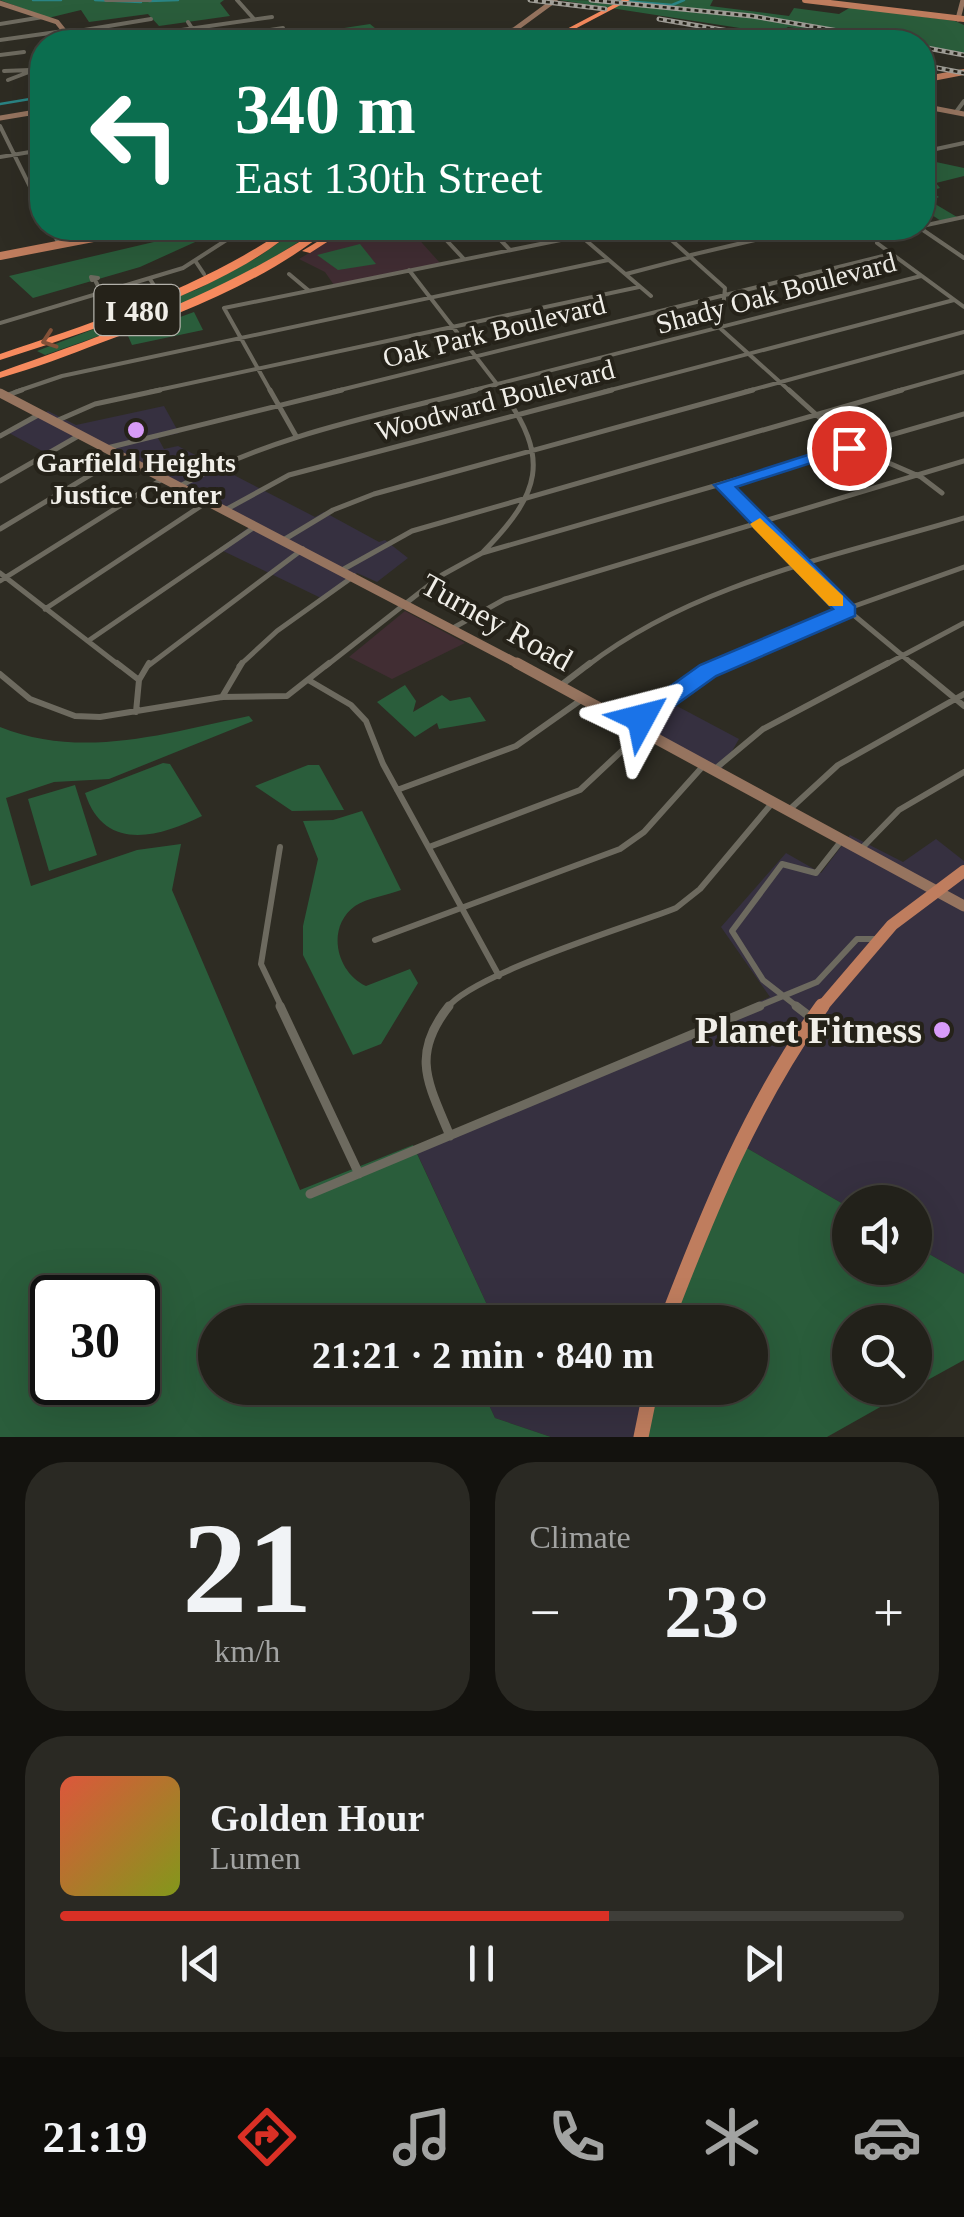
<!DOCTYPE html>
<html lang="en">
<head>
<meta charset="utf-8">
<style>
  :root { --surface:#22211a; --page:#2a2923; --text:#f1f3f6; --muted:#a2a3a2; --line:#3f3e39; --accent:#d93025 }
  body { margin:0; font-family:Georgia,serif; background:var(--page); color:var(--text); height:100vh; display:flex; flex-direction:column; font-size:38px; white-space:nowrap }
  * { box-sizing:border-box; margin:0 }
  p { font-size:32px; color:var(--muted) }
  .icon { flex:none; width:55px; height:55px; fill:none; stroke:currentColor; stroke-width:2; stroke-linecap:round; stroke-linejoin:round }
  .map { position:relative; height:1437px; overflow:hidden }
  .details { display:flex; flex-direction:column; gap:25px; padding:25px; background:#13120e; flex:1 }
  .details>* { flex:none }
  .hud { position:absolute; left:30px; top:30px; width:905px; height:210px; border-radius:40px; box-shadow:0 10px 40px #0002,0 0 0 2px var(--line); background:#0b6e4f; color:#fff; overflow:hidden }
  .buttons { position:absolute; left:832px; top:1185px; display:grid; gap:20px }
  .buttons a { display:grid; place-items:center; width:100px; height:100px; border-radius:50%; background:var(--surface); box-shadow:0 10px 40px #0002,0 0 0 2px var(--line); font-size:50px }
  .speed { position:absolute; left:30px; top:1275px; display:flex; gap:20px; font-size:50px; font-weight:700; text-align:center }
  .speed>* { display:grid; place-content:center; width:130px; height:130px; border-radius:50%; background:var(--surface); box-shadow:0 10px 40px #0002,0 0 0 2px var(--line); line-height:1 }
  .speed .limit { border:5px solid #111; border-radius:15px; background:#fff; color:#111 }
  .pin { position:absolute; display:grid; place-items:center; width:85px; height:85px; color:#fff; margin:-42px; border:5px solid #fff; border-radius:50%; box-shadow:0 2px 10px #0007 }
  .me { position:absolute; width:110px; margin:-55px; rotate:52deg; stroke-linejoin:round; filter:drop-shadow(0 0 8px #0008) }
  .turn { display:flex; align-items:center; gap:35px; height:210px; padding:0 40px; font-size:45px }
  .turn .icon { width:130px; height:130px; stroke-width:2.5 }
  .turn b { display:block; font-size:70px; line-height:85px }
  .big { font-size:75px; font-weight:700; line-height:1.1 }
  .details .widget { flex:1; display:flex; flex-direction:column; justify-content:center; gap:15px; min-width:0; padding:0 35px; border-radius:40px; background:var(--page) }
  .details .dial { align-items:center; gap:0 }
  .dial b { font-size:130px; line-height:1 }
  .song { display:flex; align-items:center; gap:30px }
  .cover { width:120px; height:120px; border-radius:15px; background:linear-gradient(135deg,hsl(10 70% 55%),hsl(70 70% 35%)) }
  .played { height:10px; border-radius:5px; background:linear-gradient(90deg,var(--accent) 65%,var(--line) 65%) }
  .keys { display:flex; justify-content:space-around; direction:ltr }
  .heat { display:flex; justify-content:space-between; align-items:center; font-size:55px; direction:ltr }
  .details .tiles { flex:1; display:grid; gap:25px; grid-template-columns:1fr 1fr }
  .widget:last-child { grid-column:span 2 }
  .trip { position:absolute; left:198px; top:1305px; width:570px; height:100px; border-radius:50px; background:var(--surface); box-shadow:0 10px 40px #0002,0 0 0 2px var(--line); font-weight:700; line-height:100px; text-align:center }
  .dock { display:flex; height:160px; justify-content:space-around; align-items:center; background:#0e0d0a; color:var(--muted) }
  .dock .icon { width:70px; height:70px }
  .dock .active { color:var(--accent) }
  .dock b { font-size:45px; color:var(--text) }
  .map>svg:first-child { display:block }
  .commercial { fill:#363040 }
  .education { fill:#412d33 }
  .green { fill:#2a5d3b; fill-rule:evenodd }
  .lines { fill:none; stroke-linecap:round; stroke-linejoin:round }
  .stream { stroke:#2a8484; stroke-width:2.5 }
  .street-far3 { stroke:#6d6a5f; stroke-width:4 }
  .street-far2 { stroke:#6d6a5f; stroke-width:5 }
  .street-far1 { stroke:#6d6a5f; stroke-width:6 }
  .street { stroke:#6d6a5f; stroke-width:9 }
  .secondary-far2 { stroke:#96745f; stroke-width:5 }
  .secondary-far1 { stroke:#96745f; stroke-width:9 }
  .secondary { stroke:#96745f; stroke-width:11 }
  .primary-far3 { stroke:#bf7d5e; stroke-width:6 }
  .primary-far2 { stroke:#bf7d5e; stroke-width:8 }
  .primary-far1 { stroke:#bf7d5e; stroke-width:12 }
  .primary { stroke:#bf7d5e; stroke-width:15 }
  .highway { fill:#f68a5e; fill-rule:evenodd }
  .rail-casing { stroke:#a19f98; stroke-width:5 }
  .rail { stroke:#252219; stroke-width:2.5; stroke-dasharray:4; stroke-linecap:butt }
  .oneway { stroke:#835138 }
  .route { fill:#1a73e8; stroke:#114b97; stroke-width:2.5 }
  .slow { fill:#f59e0b }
  .poi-dot { fill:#d89bf8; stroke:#252219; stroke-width:4 }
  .labels { text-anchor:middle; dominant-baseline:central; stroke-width:8; stroke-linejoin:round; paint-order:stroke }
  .far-street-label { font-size:28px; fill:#f0eee8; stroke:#252219 }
  .far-poi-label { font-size:28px; font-weight:bold; fill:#f0eee8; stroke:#252219 }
  .shield { fill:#252219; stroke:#b3b1aa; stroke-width:2.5 }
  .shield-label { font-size:30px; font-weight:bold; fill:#f0eee8 }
  .street-label { font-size:32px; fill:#f0eee8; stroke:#252219 }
  .near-poi-label { font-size:38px; font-weight:bold; fill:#f0eee8; stroke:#252219; text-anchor:end }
</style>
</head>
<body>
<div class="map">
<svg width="964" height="1437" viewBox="0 0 964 1437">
  <rect width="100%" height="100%" fill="#2e2c23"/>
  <!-- commercial -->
  <path class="commercial" d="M164 406 179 433 158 438 164 449 178 446 315 517 324 512 379 542 385 540 408 558 377 582 357 573 321 598 219 549 252 525 75 435 46 453 9 433 48 411 76 425Z
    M660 697 739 739 717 777 627 728Z
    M850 835 903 862 936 839 964 861V1274L915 1246V1202H850V1208L745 1147 666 1322H495L416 1151 770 997 721 927 786 853 821 873Z
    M481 1388H651L641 1437H551L495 1418Z"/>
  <!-- education -->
  <path class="education" d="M351 228H435L414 234 440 263 334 285 325 272 299 259Z
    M405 611 465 643 392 679 349 657Z"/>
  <!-- green -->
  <path class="green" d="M0 0H224L220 3 230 16 159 26 148 14 89 22 81 10 48 18Z
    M559 0C672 0 788 20 899 42L788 27 778 34Z
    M599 0H713L710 6 789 16 794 8 839 14 851 7 955 21 964 25V54C847 30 723 11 599 0Z
    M370 24 392 42H298L292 36Z
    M936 162 964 168V176L936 183 940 188 930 191 939 197 930 201 957 217 941 221 923 209 922 163Z
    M300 228H319C236 287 141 322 45 355L37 351 198 289 258 257Z
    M175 237 204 238 140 267 33 298 9 276Z
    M360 244 376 264 338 270 317 255Z
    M194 312 203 330 132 345 128 336Z
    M405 685 416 701 413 712 442 695 450 701 470 697 486 721 439 729 437 723 415 737 377 702Z
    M249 716 253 721 109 779 54 782 6 798 31 886 137 850 181 844 172 890 300 1190 413 1145 495 1322H215V1388H481L495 1418 551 1437H0V727C83 760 166 733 249 716ZM52 1298H138V1382H52Z
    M163 763 170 764 202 816C158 838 104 852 85 793Z
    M308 765H319L344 810 292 811 255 786Z
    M75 785 97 855 49 871 28 799Z
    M362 811 401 890C388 895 367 898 355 906 325 928 337 973 366 986L410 969 418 983 381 1044 353 1055 303 955V926L318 859 303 821 333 820Z
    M745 1147 850 1208V1268H915V1246L964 1274V1360L915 1387V1322H850V1388H914L827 1437H641L651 1388H750V1322H666Z"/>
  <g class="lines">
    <!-- stream -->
    <path class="stream" d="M33 0H61
      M95 0 141 2
      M613 0 672 5 684 0
      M149 1 178 0
      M0 104 42 97"/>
    <!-- street-far3 -->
    <path class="street-far3" d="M106 0H150
      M237 0 254 19
      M188 22 201 42
      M0 24 43 17
      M66 33 151 19
      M0 40 64 31
      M98 42 272 17
      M192 42 283 28
      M279 42 294 40
      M0 55 24 52
      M4 71 30 70 42 76
      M8 80 42 67
      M956 112 964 101
      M0 126 42 211
      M922 152 964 143
      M0 157 42 150
      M922 226 964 217
      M51 228 59 244
      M435 228 463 258
      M489 228 510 250
      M545 228 558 240
      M658 228 725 288 721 329 791 392
      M920 228 964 258
      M582 237 651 296
      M877 243 964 307
      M691 255 806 228
      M196 262 204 274
      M409 270 503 392
      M289 274 308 290
      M626 274 691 257
      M91 277 98 278 92 280Z
      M150 279 158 292
      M95 280 109 308
      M0 323 183 268 245 228
      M15 392 62 376 608 260
      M149 392 639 287
      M271 392 224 308 620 228
      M332 392 891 254
      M466 392 921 276
      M603 392 954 300
      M744 392 964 332
      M893 392 964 372"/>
    <!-- street-far2 -->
    <path class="street-far2" d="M270 390 296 436
      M789 390 852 447 921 477 942 493
      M8 395 22 390
      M56 421 95 404 160 390
      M0 436 40 414
      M107 448 342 390
      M0 481 80 435
      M182 485C273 435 376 416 476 390
      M723 485 832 597 915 666
      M227 509 289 475 612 390
      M0 529 122 456
      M285 539 333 510 374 494 753 390
      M483 552C540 494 552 459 501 390
      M342 570 412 531 902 390
      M0 573 120 666
      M0 581 164 478
      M45 609 210 500
      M453 628 505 599 964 461
      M88 641 256 526
      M148 666 303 549
      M239 666 277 631 354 576
      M326 666 442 575 482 553 964 414
      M587 666C694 583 837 556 964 518
      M722 666 835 613 964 567
      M883 666 964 623"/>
    <!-- street-far1 -->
    <path class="street-far1" d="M117 663 139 680
      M912 663 964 706
      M0 674 30 699 75 716 100 717 222 697 287 696 329 663
      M310 681 351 705 366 721 383 764 499 976
      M560 686 590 663
      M222 697 242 663
      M136 712 139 680 149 663
      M633 726 665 700 726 663
      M715 769 763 729 888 663
      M397 790 516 746 581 700
      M789 810 838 765 964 694
      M280 847 261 964 282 1008
      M429 847 580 790 642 732
      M861 849 899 810 964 772
      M375 940 620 849 644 832 704 765
      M447 1008C474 973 628 927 676 908L700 889 773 802
      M754 1008 817 982 857 939H880
      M799 1008 763 980 732 931 782 864 816 873 842 840"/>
    <!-- street -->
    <path class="street" d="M280 1006 359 1174
      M449 1006C410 1055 428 1083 450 1136
      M796 1006 813 1019
      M310 1194 760 1006"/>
    <!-- secondary-far2 -->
    <path class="secondary-far2" d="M0 3 57 22 73 42
      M958 19 963 0
      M461 42 514 30 555 0
      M922 106 964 114
      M0 118 42 111"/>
    <!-- secondary-far1 -->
    <path class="secondary-far1" d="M0 393 522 666"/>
    <!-- secondary -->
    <path class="secondary" d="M517 663 964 906"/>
    <!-- primary-far3 -->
    <path class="primary-far3" d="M805 0 964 19
      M922 80 964 72"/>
    <!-- primary-far2 -->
    <path class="primary-far2" d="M0 256 145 228"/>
    <!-- primary-far1 -->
    <path class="primary-far1" d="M821 1008 892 925 964 871"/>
    <!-- primary -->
    <path class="primary" d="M666 1322C709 1210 752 1104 822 1006
      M641 1437 651 1388"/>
    <!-- highway -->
    <path class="highway" d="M622 0H630L550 42H542Z
      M288 228H297C241 276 165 304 96 328 64 339 32 350 0 360V354C101 320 200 288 288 228Z
      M321 228H330C269 280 177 315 103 342 69 355 35 368 0 378V372C113 332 220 295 321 228Z
      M340 228H349L310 253 302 251Z"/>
    <!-- rail casing -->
    <g class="rail-casing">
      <path id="rail" d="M530 0 605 9
        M591 0 752 16 902 42
        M659 19 792 42
        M778 35 814 42
        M922 47 964 55
        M922 65 964 73"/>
    </g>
    <!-- rail -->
    <use href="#rail" class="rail"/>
  </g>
  <!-- one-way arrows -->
  <defs><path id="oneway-chevron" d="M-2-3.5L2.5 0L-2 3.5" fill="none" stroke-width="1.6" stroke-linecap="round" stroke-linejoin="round" transform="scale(2.5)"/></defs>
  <use class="oneway" href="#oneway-chevron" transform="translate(49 340) rotate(161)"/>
  <!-- route -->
  <path class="route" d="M842 444 858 448 736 487 855 606V616L716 676 649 724H633V713L700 665 833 609 714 485Z"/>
  <!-- slow -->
  <path class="slow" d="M760 518 843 596V606H829L753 528 750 524Z"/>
  <!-- markers -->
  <g class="poi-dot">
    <circle cx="136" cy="430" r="10"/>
    <circle cx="942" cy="1030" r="10"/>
  </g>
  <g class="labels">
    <!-- far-street labels -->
    <g class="far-street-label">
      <text transform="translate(776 293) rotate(-15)">Shady Oak Boulevard</text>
      <text transform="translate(494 331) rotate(-14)">Oak Park Boulevard</text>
      <text transform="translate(495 400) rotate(-15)">Woodward Boulevard</text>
    </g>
    <!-- far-poi labels -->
    <g class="far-poi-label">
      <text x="136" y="462">Garfield Heights<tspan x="136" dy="32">Justice Center</tspan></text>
    </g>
    <!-- shield labels -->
    <rect class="shield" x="94.5" y="285" width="85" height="50" rx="8"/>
    <g class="shield-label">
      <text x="137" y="310">I 480</text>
    </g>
    <!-- street labels -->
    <g class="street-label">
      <text transform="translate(497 622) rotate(29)">Turney Road</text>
    </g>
    <!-- near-poi labels -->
    <g class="near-poi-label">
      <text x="922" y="1030">Planet Fitness</text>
    </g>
  </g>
</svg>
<div class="buttons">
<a><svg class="icon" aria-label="sound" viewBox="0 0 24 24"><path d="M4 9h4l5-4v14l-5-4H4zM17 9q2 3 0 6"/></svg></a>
<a><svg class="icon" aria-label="search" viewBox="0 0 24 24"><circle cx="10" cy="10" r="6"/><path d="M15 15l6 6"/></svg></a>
</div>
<div class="speed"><div class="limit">30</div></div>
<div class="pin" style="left:849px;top:448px;background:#d93025"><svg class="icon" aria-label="arrive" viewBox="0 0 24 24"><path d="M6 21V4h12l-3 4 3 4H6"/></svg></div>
<svg class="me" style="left:641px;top:718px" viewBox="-20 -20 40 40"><path d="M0-17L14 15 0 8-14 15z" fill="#1a73e8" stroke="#fff" stroke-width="4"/></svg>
<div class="trip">21:21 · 2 min · 840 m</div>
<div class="hud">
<div class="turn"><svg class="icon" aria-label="left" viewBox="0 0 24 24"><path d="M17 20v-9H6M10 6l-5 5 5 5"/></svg><div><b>340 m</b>East 130th Street</div></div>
</div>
</div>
<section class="details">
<div class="tiles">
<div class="widget dial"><b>21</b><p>km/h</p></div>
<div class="widget"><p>Climate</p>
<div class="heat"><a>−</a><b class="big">23°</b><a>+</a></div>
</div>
<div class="widget">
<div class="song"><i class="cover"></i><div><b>Golden Hour</b><p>Lumen</p></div></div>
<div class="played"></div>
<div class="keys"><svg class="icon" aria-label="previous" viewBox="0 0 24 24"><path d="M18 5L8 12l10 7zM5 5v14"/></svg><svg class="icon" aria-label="pause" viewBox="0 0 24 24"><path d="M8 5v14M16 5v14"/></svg><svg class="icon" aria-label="next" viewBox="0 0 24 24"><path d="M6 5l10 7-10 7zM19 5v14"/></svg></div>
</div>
</div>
</section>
<nav class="dock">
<b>21:19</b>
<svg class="icon active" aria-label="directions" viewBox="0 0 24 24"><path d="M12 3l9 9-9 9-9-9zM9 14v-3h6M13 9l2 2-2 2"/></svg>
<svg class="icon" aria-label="music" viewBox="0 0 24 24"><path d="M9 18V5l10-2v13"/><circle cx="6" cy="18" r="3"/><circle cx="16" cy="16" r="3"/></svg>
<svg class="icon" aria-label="phone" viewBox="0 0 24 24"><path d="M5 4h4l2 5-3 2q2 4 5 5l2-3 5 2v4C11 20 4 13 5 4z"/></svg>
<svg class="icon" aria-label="climate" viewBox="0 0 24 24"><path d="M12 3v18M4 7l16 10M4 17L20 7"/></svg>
<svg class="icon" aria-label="car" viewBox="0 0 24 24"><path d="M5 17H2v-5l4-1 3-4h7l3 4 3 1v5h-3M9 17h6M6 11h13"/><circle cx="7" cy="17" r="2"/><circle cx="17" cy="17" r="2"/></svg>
</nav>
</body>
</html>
